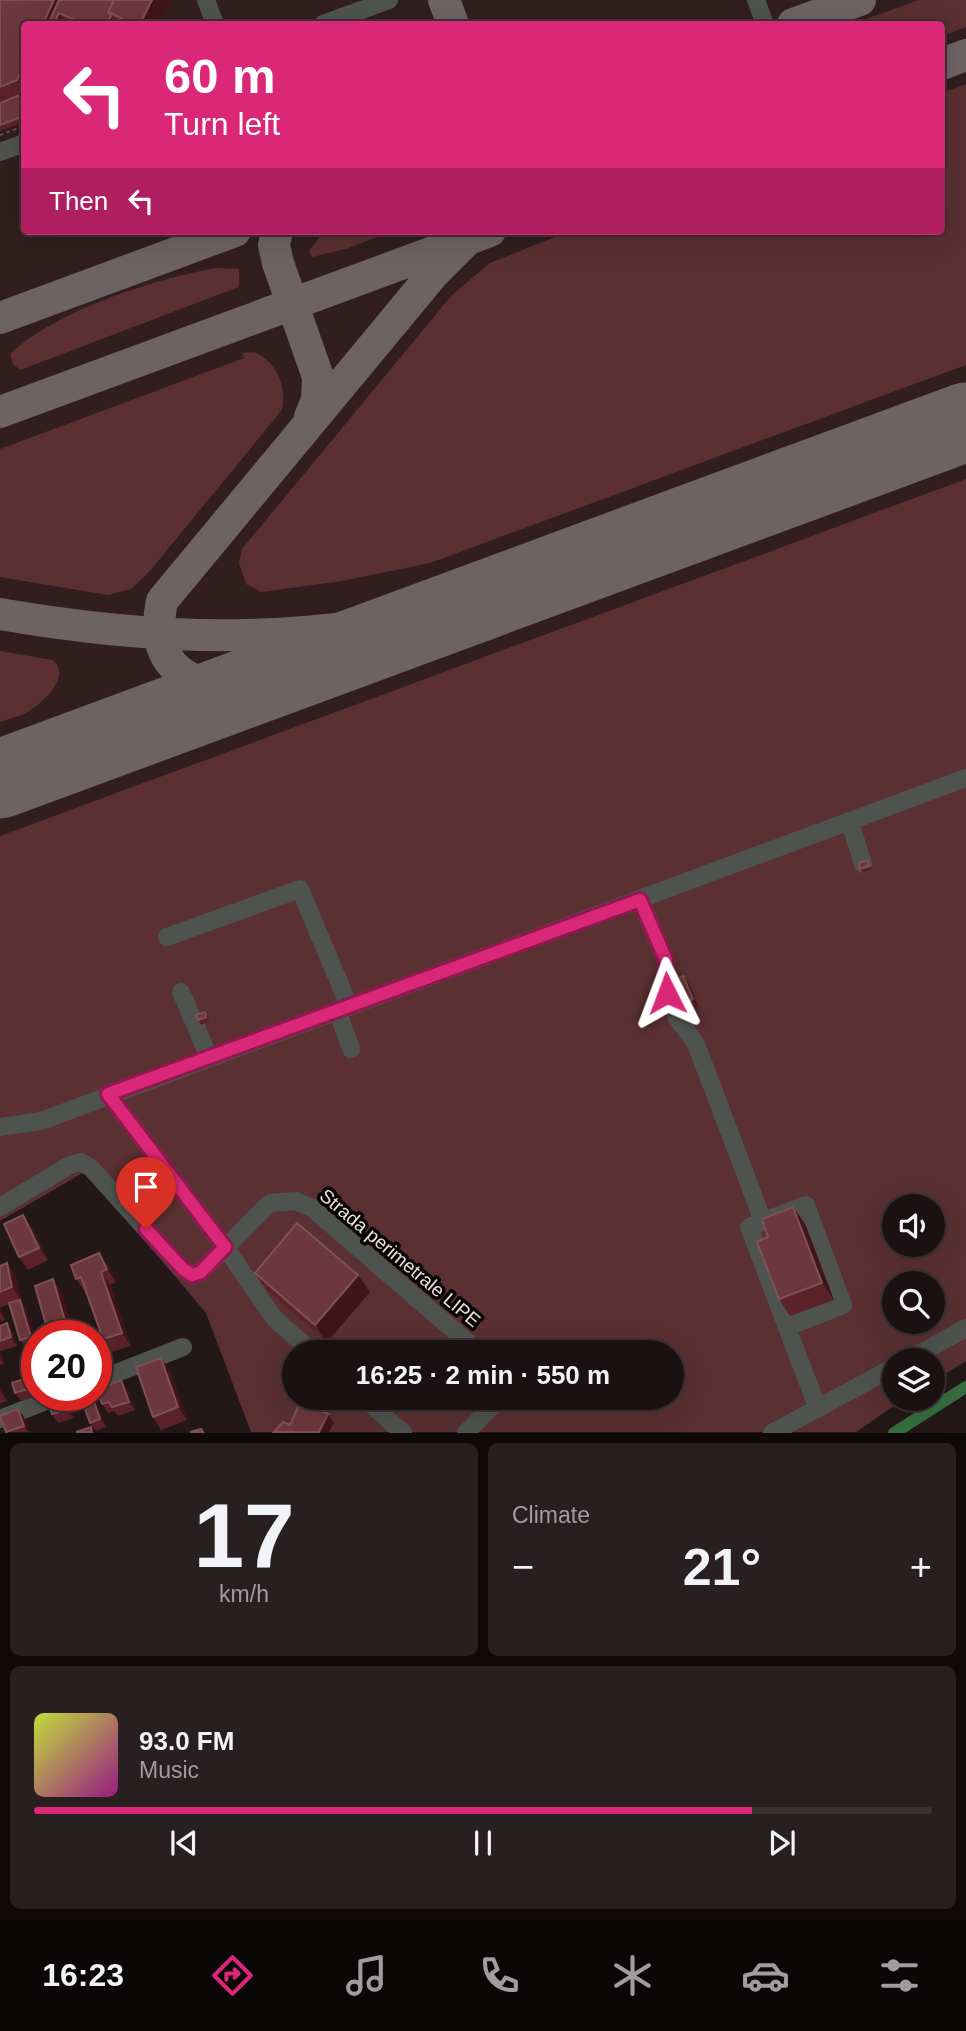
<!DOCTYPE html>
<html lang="en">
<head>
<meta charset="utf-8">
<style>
  :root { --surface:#1b1112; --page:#281f20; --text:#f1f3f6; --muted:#a09d9f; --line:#393132; --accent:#db2777 }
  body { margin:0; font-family:Helvetica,sans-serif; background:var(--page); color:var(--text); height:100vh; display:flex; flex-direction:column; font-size:26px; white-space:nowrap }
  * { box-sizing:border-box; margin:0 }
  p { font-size:23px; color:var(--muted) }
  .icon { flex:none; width:38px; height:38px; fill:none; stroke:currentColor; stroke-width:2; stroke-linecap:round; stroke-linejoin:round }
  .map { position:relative; height:1433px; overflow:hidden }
  .details { display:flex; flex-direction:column; gap:10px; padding:10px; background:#0f090a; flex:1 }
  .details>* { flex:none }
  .guide { position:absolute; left:21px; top:21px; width:924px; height:214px; border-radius:7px; box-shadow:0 7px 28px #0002,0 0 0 2px var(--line); background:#db2777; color:#fff; overflow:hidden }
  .buttons { position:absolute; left:882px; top:1194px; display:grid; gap:14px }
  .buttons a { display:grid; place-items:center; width:63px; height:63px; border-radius:50%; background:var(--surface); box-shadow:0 7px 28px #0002,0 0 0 2px var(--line); font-size:35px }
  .speed { position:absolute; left:21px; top:1320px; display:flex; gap:14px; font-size:35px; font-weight:700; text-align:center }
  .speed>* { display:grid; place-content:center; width:91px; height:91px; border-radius:50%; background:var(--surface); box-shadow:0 7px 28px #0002,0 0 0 2px var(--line); line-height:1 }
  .speed .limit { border:10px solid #d22; background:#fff; color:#111 }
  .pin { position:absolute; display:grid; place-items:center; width:60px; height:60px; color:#fff; margin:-72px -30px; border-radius:50% 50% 50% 0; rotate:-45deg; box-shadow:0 0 7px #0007 }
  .pin .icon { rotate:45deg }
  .me { position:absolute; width:77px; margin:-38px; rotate:357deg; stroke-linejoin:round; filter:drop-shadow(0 0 5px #0008) }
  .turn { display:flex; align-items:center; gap:24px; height:147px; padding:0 28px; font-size:32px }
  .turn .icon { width:91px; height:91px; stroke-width:2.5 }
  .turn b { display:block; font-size:49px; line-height:60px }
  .then { display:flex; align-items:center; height:66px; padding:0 28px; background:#0003; gap:14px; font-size:26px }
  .big { font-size:52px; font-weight:800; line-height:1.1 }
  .details .card { flex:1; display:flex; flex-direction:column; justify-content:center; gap:10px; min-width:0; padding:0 24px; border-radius:10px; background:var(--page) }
  .details .dial { align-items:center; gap:0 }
  .dial b { font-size:91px; line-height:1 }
  .song { display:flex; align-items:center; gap:21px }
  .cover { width:84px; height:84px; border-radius:10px; background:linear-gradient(135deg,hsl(70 70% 55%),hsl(310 70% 35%)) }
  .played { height:7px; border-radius:4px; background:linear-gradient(90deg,var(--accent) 80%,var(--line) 80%) }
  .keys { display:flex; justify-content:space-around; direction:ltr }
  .heat { display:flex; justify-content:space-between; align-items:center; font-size:38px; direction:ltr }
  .details .tiles { flex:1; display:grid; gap:10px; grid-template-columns:1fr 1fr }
  .card:last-child { grid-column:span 2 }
  .trip { position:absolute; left:282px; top:1340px; width:402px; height:70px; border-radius:35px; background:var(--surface); box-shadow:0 7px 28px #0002,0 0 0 2px var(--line); font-weight:800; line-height:70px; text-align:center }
  .menu { display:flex; height:112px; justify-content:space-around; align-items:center; background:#0b0707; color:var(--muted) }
  .menu .icon { width:49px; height:49px }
  .menu .selected { color:var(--accent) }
  .menu b { font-size:32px; color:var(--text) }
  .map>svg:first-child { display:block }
  .built { fill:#321e1f; fill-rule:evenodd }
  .green { fill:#5a3032; fill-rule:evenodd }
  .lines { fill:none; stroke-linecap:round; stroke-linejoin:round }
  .canal { stroke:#366e41; stroke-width:12 }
  .taxiway { stroke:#6e6364; stroke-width:32 }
  .runway { stroke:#6e6364; stroke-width:79 }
  .path { stroke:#625657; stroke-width:2; stroke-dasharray:3.5 3.5; stroke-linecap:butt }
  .minor { stroke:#4e534f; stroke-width:18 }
  .wall { fill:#5c222a }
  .shaded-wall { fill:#40151a }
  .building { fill:#6c373d; stroke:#7f5156; stroke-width:2 }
  .route-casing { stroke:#8e194d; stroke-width:18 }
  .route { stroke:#db2777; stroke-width:12 }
  .labels { text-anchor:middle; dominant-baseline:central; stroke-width:7; stroke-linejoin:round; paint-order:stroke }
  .street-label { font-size:19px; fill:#e8dfdf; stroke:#090505 }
</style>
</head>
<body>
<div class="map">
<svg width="966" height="1433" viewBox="0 0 966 1433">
  <rect width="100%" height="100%" fill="#241718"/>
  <!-- built -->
  <path class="built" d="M0 0H966V1361L933 1381V1360H894V1398H905L856 1432H251L206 1313 86 1171 0 1220ZM24 24H942V231H24ZM894 1206H933V1244H894ZM894 1283H933V1321H894ZM294 1353H672V1398H294Z"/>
  <!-- green -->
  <path class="green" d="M919 0H966V27L942 36V24H852Z
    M966 84V365L430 563 342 581 261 592 246 584 239 563 242 549 452 295 490 263 570 231H942V93Z
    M324 231H392L346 249 312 257 309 251Z
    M217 268 239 269V287L20 370 13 364 10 354C58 310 153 279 217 268Z
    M254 352C277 362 287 386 282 410L149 572 131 589 108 595 0 577V449L244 358 242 353Z
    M966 479V1361L933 1381V1360H894V1398H905L856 1432H251L206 1313 86 1171 0 1221V836ZM894 1206H933V1244H894ZM894 1283H933V1321H894ZM294 1353H672V1398H294Z
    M0 651 53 660C71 676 46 699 32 709 24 716 10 718 0 722Z"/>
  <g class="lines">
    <!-- canal -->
    <path class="canal" d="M894 1433 966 1387"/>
    <!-- taxiway -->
    <path class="taxiway" d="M444 0 453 24
      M793 24 860 0
      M942 64 966 55
      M277 231 274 245 278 263 318 377 317 400 310 417
      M0 318 235 231
      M0 412 490 231
      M0 614C168 643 303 644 470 606
      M247 688C189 689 148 667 162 601L433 274 467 240"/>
    <!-- runway -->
    <path class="runway" d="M0 779 966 422"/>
    <!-- path -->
    <path class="path" d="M0 135 24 126"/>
    <!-- minor -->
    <path class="minor" d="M206 0 215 24
      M756 0 765 24
      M323 24 389 0
      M0 152 24 143
      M850 822 863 864
      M640 900 666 960 667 993 677 1018 696 1044 763 1221
      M167 937 300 889 349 1006
      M181 992 209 1057
      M337 1010 351 1049
      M108 1094 225 1247 274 1318 313 1353
      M0 1127 41 1121 966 778
      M0 1207 70 1165 81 1162 91 1168 182 1269 192 1275 201 1272 270 1203 296 1201 312 1208 480 1353
      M787 1327 843 1305 806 1205 749 1227 818 1409
      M908 1360 966 1328
      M96 1381 183 1347
      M364 1398 403 1433
      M0 1419 61 1395
      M466 1433 500 1398
      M772 1433 894 1367"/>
  </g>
  <!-- wall -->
  <path class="wall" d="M0 0H172L160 24H24V122L0 131Z
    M870 865 872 870 863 873 860 869Z
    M683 976 689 984 699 1008 680 1017 674 1008Z
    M208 1016 209 1021 201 1025 198 1020Z
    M793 1207 805 1224 834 1300 790 1316 779 1299Z
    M23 1215 32 1228 48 1260 28 1270 19 1257Z
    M7 1263 16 1276 21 1300H20L26 1309 37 1345 26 1348 20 1340 10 1304 1 1307 5 1320 0 1321V1266Z
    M108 1265 116 1282 110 1285 131 1346 112 1352 103 1339 85 1292 76 1279Z
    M255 1273 358 1275 370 1292 327 1342 267 1290Z
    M0 1326 13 1332 17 1346 1 1351 4 1364 0 1365Z
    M37 1364V1395L40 1396 21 1401 15 1393 24 1379Z
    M170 1370 187 1420 161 1430 153 1417Z
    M121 1380 127 1388 135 1410 118 1416 114 1411 108 1413 102 1404Z
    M0 1387 7 1401 0 1404Z
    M73 1395H86L87 1398 92 1396 98 1405 106 1427 96 1431 90 1423 82 1401 79 1403 81 1408 72 1411 74 1418 58 1423 52 1414Z
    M18 1409 24 1417 29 1432H6Z"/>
  <!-- shaded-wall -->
  <path class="shaded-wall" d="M54 0H74L59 13 67 24H43Z
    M152 0H172L160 24H140Z
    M111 16 116 24H107Z
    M24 64V83L20 84 17 80Z
    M683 976 689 984 699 1008 693 999Z
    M793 1207 805 1224 834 1300 822 1283Z
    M23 1215 32 1228 48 1260 39 1248Z
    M99 1253 108 1265 116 1282 107 1269Z
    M7 1263 16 1276 21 1300 12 1287Z
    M101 1272 110 1285 131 1346 122 1333Z
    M358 1275 370 1292 327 1342 315 1325Z
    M53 1279 62 1292 74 1335H69Z
    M20 1300 26 1309 37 1345 31 1337Z
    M0 1306 1 1307 5 1320 0 1312Z
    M7 1323 13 1332 17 1346 11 1337Z
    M0 1349 1 1351 4 1364 0 1358Z
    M161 1358 170 1370 187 1420 178 1407Z
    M32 1377 37 1384V1391L34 1387Z
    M121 1380 127 1388 135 1410 129 1402Z
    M0 1387 2 1390 7 1401 0 1391Z
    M92 1396 98 1405 106 1427 100 1419Z
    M66 1403 72 1411 74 1418 67 1410Z
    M18 1409 24 1417 29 1432 24 1426Z
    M328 1414 334 1423 329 1432H319Z"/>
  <!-- building -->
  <path class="building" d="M0 0H54L43 24H24V64L17 80 0 87Z
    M59 0H114L108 12 111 16 107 24H84L59 13 55 21 62 24H48Z
    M114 0H152L140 24H133L108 12Z
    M70 21 78 24H69Z
    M24 75V83L20 84Z
    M24 93V116L0 125V103Z
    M867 860 869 866 860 869 859 863Z
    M683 976 693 999 674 1008 664 984Z
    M205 1012 206 1017 198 1020 196 1015Z
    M793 1207 822 1283 779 1299 757 1242 768 1237 762 1219Z
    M23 1215 39 1248 19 1257 4 1224Z
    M297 1223 358 1275 315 1325 255 1273Z
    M99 1253 107 1269 101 1272 122 1333 103 1339 81 1277 76 1279 71 1265Z
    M7 1263 12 1287 0 1292V1266Z
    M53 1279 69 1335H49L35 1286Z
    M20 1300 31 1337 20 1340 9 1303Z
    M7 1323 11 1337 0 1341V1326Z
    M161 1358 178 1407 153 1417 136 1367Z
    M37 1364V1376L32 1377 34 1387 15 1393 12 1383 24 1379 21 1371Z
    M121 1380 129 1402 112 1407 109 1402 102 1404 97 1390Z
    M46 1395H73L75 1400 66 1403 67 1410 52 1414Z
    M92 1396 100 1419 90 1423 82 1400Z
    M301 1400 328 1414 319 1432H274L283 1422 290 1425Z
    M18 1409 24 1426 6 1432 0 1416Z
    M91 1427 92 1432H76Z
    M201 1429 203 1432H190Z"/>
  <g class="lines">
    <!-- route casing -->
    <g class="route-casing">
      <path id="route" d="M146 1229 183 1269 192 1275 201 1272 225 1247 108 1094 640 900 666 960 667 993"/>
    </g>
    <!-- route -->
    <use href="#route" class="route"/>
  </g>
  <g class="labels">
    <!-- street labels -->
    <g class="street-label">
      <text transform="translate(400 1258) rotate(40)">Strada perimetrale LIPE</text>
    </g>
  </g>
</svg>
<div class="buttons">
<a><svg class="icon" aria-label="sound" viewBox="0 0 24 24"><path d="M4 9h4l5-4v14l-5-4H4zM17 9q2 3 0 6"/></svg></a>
<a><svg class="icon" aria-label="search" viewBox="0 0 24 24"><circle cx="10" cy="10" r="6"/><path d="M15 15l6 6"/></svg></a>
<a><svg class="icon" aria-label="layers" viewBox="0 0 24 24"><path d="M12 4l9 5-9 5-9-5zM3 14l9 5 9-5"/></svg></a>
</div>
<div class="speed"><div class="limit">20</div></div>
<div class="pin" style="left:146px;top:1229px;background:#d93025"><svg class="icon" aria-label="arrive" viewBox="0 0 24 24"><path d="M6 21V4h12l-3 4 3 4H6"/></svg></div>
<svg class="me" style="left:667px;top:993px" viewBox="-20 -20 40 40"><path d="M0-17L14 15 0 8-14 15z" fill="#db2777" stroke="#fff" stroke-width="4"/></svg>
<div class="trip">16:25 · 2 min · 550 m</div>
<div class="guide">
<div class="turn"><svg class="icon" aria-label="left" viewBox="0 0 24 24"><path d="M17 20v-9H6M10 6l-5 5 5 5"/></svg><div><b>60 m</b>Turn left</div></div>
<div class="then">Then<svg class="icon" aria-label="left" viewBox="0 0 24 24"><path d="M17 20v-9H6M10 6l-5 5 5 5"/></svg></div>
</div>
</div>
<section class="details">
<div class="tiles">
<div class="card dial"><b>17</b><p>km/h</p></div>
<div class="card"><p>Climate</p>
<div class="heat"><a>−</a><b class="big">21°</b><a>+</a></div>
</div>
<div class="card">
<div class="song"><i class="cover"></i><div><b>93.0 FM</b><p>Music</p></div></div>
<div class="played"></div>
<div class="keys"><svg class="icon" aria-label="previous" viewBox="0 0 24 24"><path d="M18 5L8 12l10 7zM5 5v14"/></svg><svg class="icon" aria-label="pause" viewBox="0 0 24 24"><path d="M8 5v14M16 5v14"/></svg><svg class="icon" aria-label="next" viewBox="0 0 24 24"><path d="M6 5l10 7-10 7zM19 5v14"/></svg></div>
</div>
</div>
</section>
<nav class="menu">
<b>16:23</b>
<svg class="icon selected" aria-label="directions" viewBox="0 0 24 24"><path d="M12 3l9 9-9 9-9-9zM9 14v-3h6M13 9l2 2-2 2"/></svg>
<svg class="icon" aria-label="music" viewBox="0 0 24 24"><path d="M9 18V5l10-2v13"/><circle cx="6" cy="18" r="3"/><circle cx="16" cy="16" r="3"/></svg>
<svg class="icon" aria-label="phone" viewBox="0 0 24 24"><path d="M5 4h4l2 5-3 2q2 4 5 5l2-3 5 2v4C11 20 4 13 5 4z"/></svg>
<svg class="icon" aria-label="climate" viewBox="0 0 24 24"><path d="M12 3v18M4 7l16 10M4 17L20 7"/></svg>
<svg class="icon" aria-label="car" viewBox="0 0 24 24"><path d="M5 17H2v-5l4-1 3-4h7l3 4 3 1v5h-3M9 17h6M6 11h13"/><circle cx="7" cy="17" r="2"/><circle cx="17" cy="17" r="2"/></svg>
<svg class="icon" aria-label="filters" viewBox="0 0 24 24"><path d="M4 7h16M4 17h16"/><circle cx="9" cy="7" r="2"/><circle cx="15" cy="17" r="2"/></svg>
</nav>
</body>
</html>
